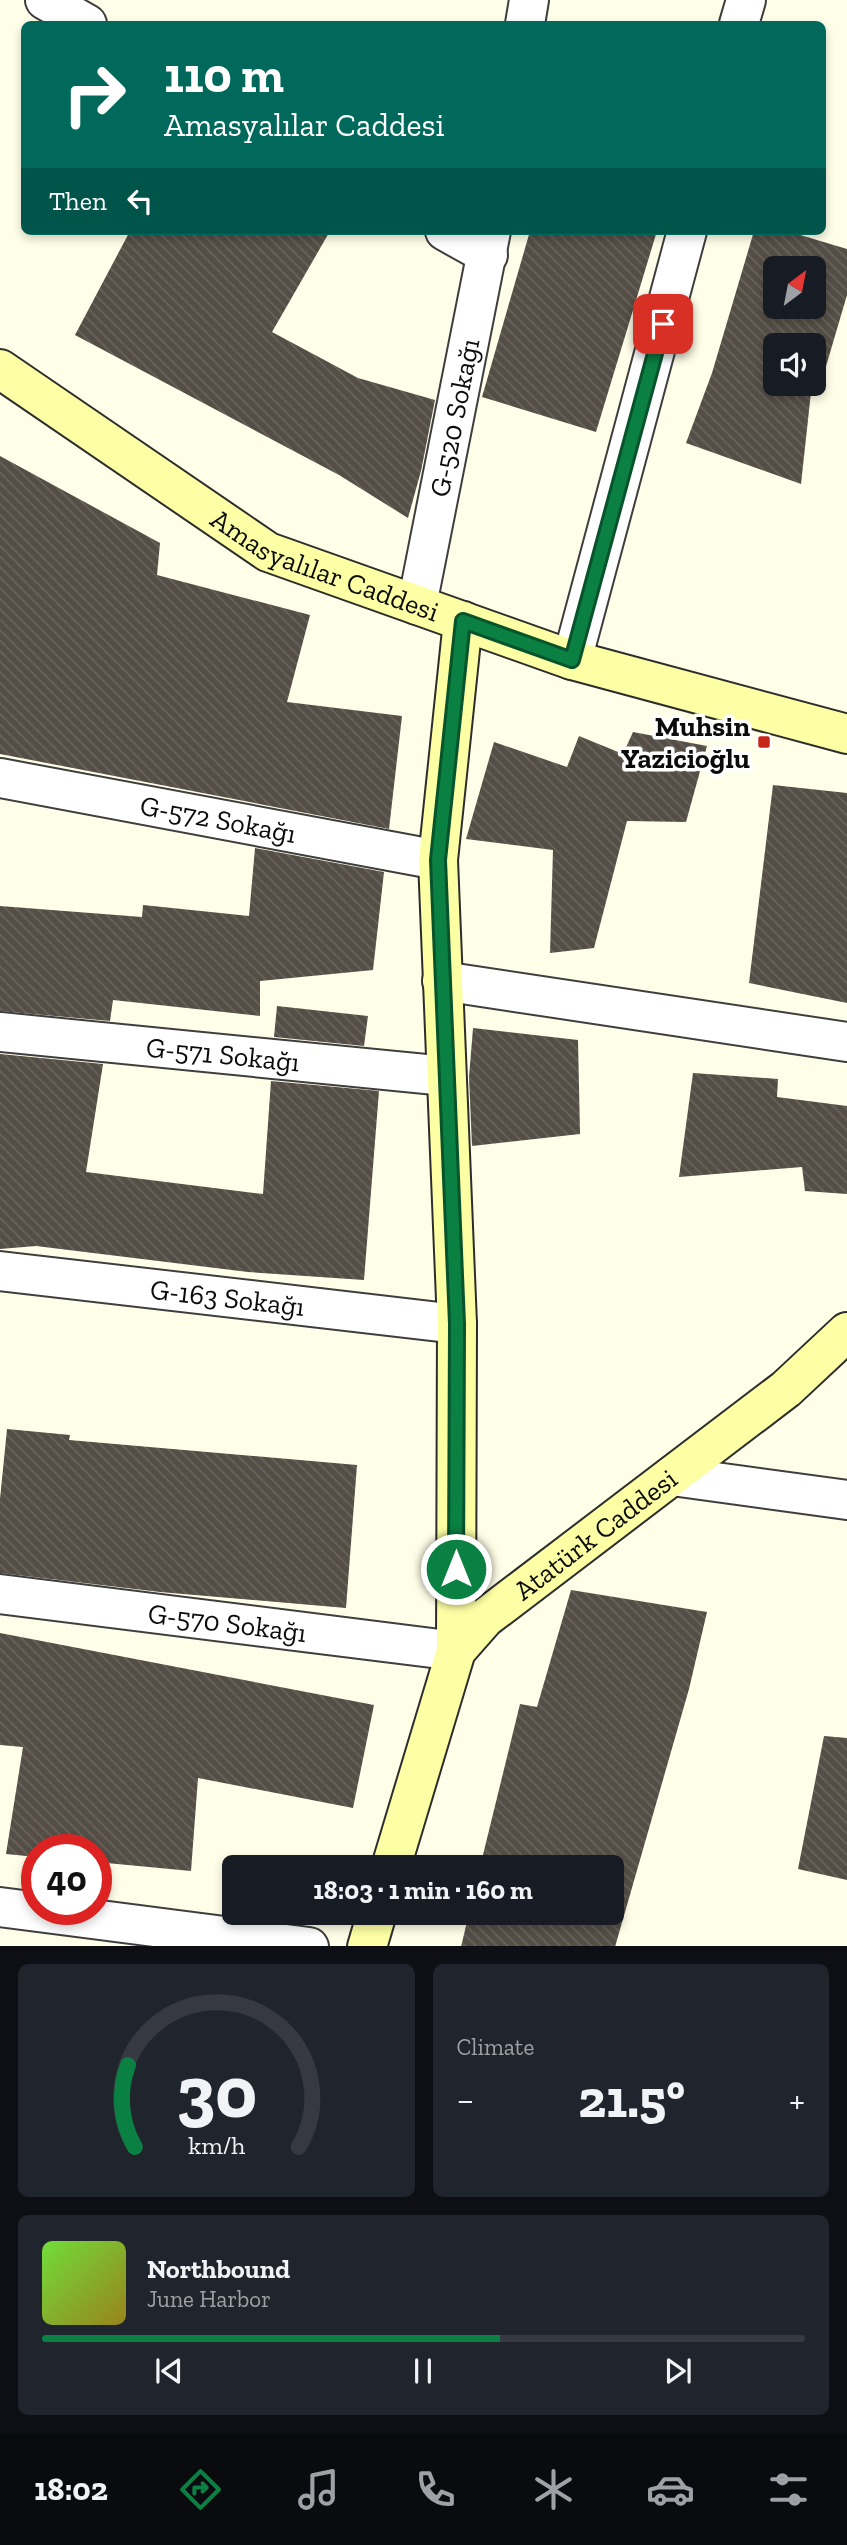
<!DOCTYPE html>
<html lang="en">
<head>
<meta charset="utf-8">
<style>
  :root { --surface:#171b24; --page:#20242c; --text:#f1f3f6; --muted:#9ea1a6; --line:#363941; --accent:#0b8043 }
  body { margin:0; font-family:"Zilla Slab",serif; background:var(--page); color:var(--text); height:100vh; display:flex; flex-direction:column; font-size:26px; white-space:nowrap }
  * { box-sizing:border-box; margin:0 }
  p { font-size:23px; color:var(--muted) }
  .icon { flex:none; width:38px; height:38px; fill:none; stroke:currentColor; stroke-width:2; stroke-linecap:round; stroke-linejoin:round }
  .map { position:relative; height:1946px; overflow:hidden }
  .drawer { display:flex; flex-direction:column; gap:18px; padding:18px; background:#0d0f14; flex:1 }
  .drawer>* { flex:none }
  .banner { position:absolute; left:21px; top:21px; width:805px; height:214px; border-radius:10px; box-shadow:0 4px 10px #0003; background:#00695c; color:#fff; overflow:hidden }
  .needle { width:46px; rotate:32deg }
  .fabs { position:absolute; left:763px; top:256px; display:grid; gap:14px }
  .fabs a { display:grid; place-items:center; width:63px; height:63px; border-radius:10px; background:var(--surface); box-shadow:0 4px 10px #0003; font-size:35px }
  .speed { position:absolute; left:21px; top:1834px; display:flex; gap:14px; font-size:35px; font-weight:700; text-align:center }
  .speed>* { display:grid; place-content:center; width:91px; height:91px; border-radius:50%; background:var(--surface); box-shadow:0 4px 10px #0003; line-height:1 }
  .speed .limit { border:10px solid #d22; background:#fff; color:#111 }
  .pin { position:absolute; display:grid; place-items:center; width:60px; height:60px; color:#fff; margin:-30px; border-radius:14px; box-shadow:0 4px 10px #0006 }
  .me { position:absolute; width:77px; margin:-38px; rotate:0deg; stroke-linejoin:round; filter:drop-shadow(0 0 5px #0008) }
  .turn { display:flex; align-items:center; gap:24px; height:147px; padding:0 28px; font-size:32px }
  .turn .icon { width:91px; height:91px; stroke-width:2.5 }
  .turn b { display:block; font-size:49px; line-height:60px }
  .then { display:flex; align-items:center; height:66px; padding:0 28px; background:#0003; gap:14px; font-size:26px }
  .big { font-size:52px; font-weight:800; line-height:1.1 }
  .drawer .widget { flex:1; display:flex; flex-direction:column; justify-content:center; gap:10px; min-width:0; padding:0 24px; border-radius:10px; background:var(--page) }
  .drawer .dial { align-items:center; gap:0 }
  .dial svg { height:182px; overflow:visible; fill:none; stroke:var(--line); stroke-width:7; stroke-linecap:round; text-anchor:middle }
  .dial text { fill:var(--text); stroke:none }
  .song { display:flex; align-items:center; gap:21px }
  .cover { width:84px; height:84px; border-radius:10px; background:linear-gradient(135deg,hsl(100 70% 55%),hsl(50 70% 35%)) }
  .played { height:7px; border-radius:4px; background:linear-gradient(90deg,var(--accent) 60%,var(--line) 60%) }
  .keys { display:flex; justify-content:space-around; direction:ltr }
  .heat { display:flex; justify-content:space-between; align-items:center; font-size:38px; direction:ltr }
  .drawer .tiles { flex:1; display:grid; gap:18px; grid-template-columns:1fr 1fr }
  .widget:last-child { grid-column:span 2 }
  .trip { position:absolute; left:222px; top:1855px; width:402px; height:70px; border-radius:10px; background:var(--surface); box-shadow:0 4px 10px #0003; font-weight:800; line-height:70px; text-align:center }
  .tab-bar { display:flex; height:112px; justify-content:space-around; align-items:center; background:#090b0e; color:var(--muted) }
  .tab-bar .icon { width:49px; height:49px }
  .tab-bar .active { color:var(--accent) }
  .tab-bar b { font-size:32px; color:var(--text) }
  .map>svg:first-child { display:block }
  .building { fill:url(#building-back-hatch); fill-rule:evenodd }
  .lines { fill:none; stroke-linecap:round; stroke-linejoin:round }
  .street-casing { stroke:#3e3e3e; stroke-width:42 }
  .secondary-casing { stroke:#2d2d2d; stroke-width:42 }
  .street { stroke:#fff; stroke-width:38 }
  .secondary { stroke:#fcffa3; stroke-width:38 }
  .route-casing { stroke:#07532c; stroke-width:18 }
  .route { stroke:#0b8043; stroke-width:12 }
  .poi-dot { fill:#c72716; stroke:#fff; stroke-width:2.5 }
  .labels { text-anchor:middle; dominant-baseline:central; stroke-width:7; stroke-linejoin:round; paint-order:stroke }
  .street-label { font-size:28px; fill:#0b0b0b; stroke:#fff }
  .poi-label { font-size:28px; font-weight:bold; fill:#0b0b0b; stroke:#fff; text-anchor:end }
</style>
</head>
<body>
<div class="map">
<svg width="847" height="1947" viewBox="0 0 847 1947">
  <defs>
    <pattern id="building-back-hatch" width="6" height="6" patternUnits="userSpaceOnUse" patternTransform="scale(1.75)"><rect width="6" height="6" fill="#544e46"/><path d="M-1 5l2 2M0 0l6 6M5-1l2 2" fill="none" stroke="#68635c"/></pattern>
  </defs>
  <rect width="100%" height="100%" fill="#fffee8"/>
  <!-- building -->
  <path class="building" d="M130 231H330L272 332 358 378 435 400 421 471 408 518 339 475 75 335Z
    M530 231H657L596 432 482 397Z
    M754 231H787L847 249V295L822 380 814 377V345H775V383H812L801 484 686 443 712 373ZM775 268H814V306H775Z
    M0 456 160 543 157 575 310 615 287 702 402 716 389 829 0 754Z
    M633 732 707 746 686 822 627 821 594 948 550 953 553 850 466 839 494 742 567 767 579 736 623 754Z
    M773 785 847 793V1003L749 983Z
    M255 848 384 872 373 970 260 981V1016L113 1000 110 1021 0 1011V906L142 917 143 905 249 916Z
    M277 1006 368 1016 364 1046 274 1037Z
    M473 1028 578 1040 580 1134 472 1146 469 1077Z
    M0 1054 103 1064 86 1172 263 1194 271 1081 379 1091 364 1280 248 1272 36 1246 0 1249Z
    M693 1073 778 1079 777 1097 847 1106V1194L805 1191 802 1167 679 1177Z
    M7 1429 70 1435 69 1440 357 1465 346 1608 160 1592 0 1573V1499Z
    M571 1590 707 1612 689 1689 615 1947H461L469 1913H612V1867H480L520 1704 537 1707Z
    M0 1633 374 1705 353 1808 198 1778 191 1871 96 1862V1850H37V1857L6 1854 23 1747 0 1745Z
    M824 1736 847 1738V1880L798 1869Z"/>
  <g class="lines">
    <!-- street casing -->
    <g class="street-casing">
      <g id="street">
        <path d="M45 0 87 24"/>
        <path d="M525 24 529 0"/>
        <path d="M739 24 746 0"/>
        <path d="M445 231 488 255"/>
        <path id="s1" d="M417 605 491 231"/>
        <path d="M572 660 687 231"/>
        <path id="s2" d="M0 778 438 860"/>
        <path d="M442 981 847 1042"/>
        <path id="s3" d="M0 1032 446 1076"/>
        <path id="s4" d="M0 1271 457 1324"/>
        <path d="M672 1476 847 1500"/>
        <path id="s5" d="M0 1594 456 1651"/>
        <path d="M0 1907 309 1947"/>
      </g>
    </g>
    <!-- secondary casing -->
    <g class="secondary-casing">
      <g id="secondary">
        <path id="s6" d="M0 369 268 552 572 660 847 734"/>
        <path d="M456 1651 457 1324 438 860 463 621"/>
        <path id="s7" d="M391 1867 456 1651 485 1618 786 1389 847 1332"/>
        <path d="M367 1947 377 1913"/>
      </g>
    </g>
    <!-- street -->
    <use href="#street" class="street"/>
    <!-- secondary -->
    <use href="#secondary" class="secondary"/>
  </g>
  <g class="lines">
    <!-- route casing -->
    <g class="route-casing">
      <path id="route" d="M456 1569 457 1324 438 860 463 621 572 660 663 324"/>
    </g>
    <!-- route -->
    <use href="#route" class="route"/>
  </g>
  <!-- markers -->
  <rect class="poi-dot" x="757" y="735" width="14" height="14" rx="3.5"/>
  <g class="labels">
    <!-- street labels -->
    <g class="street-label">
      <text stroke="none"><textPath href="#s1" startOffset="191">G-520 Sokağı</textPath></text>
      <text stroke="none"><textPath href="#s6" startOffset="382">Amasyalılar Caddesi</textPath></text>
      <text stroke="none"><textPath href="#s2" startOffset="222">G-572 Sokağı</textPath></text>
      <text stroke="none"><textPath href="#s3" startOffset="224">G-571 Sokağı</textPath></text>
      <text stroke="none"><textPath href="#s4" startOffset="229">G-163 Sokağı</textPath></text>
      <text stroke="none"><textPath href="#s7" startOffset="408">Atatürk Caddesi</textPath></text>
      <text stroke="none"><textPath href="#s5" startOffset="229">G-570 Sokağı</textPath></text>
    </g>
    <!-- poi labels -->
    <g class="poi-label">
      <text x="750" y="726">Muhsin<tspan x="750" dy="32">Yazicioğlu</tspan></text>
    </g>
  </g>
</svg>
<div class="fabs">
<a><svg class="needle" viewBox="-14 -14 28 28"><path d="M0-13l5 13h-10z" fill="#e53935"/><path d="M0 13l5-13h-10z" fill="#9ea1a6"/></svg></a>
<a><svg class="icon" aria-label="sound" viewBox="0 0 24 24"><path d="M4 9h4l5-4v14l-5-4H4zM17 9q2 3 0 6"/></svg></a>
</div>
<div class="speed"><div class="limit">40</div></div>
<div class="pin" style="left:663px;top:324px;background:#d93025"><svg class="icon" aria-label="arrive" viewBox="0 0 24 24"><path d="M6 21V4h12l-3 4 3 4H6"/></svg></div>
<svg class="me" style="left:456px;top:1569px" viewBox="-20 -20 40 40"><circle r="17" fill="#0b8043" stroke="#fff" stroke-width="3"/><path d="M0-11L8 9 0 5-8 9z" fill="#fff"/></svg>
<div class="trip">18:03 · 1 min · 160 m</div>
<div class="banner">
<div class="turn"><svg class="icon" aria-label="right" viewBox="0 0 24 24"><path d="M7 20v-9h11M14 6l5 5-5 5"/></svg><div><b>110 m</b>Amasyalılar Caddesi</div></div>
<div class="then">Then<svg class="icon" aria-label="left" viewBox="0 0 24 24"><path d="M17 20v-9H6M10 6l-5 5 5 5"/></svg></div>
</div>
</div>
<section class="drawer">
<div class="tiles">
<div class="widget dial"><svg viewBox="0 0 100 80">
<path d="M14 69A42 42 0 1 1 86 69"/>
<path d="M14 69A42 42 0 0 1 11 33" stroke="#0b8043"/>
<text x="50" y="56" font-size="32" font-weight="700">30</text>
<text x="50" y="72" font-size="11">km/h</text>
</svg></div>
<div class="widget"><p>Climate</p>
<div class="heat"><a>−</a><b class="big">21.5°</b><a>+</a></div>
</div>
<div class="widget">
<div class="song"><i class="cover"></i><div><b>Northbound</b><p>June Harbor</p></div></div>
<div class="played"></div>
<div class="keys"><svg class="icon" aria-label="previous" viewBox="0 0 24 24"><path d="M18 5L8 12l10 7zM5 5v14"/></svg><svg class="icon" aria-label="pause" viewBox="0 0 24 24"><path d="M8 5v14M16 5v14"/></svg><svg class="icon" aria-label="next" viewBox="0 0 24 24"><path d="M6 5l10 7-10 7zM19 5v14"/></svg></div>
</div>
</div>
</section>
<nav class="tab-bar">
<b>18:02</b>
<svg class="icon active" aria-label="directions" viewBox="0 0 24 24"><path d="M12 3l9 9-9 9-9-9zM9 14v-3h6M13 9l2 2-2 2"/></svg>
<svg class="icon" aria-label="music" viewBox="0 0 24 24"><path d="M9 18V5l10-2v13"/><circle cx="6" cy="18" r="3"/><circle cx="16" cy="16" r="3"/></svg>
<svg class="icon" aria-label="phone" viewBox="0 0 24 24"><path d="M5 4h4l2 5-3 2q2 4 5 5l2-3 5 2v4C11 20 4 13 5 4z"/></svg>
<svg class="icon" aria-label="climate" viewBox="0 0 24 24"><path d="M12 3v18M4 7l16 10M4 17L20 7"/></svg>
<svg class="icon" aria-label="car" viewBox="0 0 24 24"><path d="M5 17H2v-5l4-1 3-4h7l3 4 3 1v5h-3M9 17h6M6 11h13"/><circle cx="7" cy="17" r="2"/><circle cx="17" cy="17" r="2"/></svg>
<svg class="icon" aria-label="filters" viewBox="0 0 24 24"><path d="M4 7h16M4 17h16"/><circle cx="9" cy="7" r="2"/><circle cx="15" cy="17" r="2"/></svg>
</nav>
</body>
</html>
